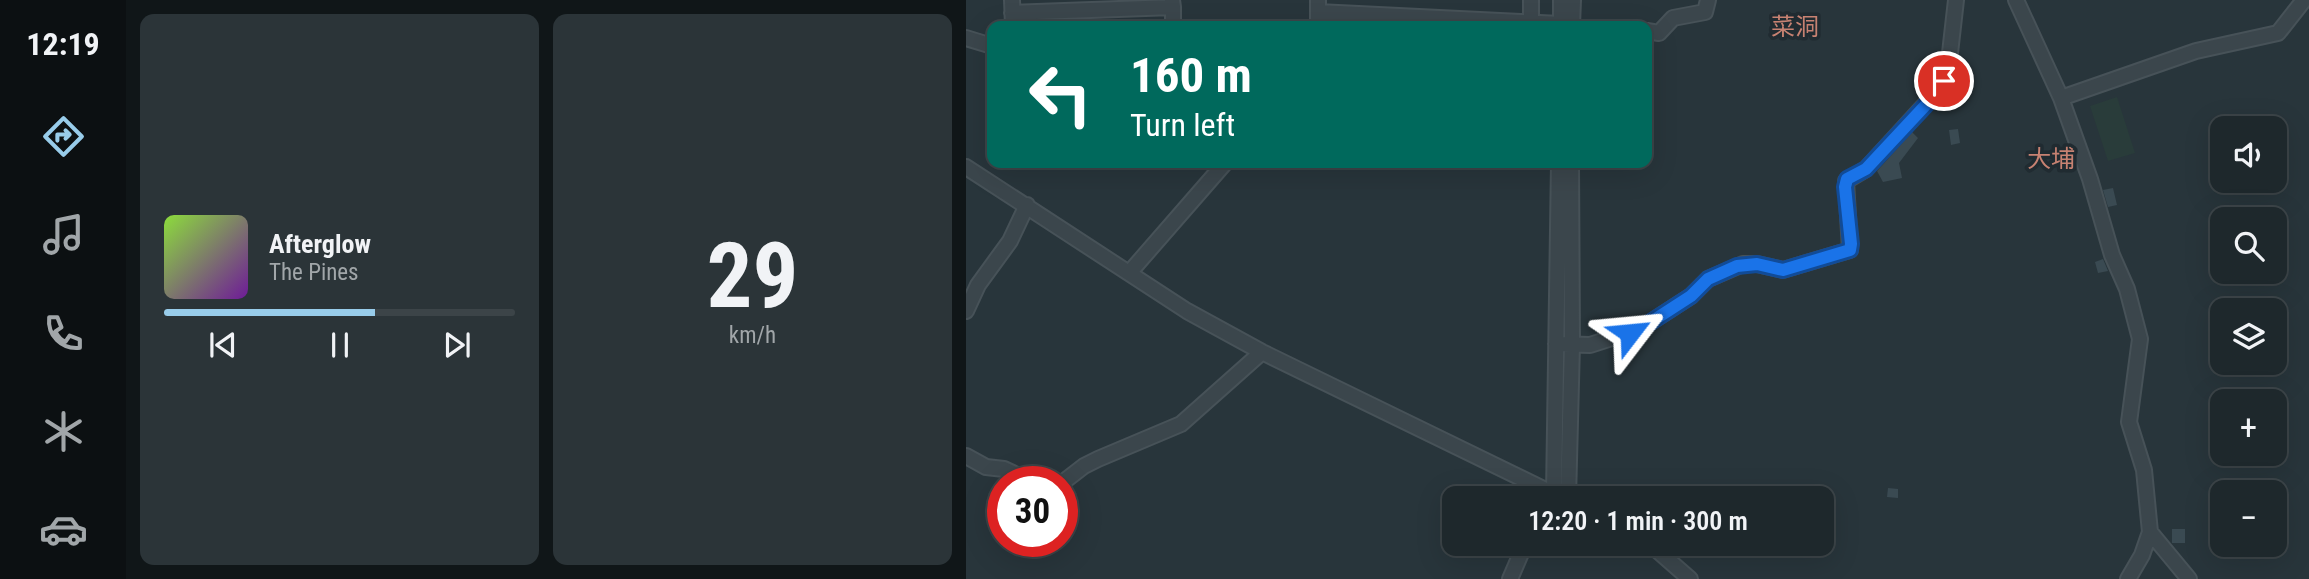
<!DOCTYPE html>
<html lang="en">
<head>
<meta charset="utf-8">
<style>
  :root { --surface:#1e282c; --page:#2b3438; --text:#f1f3f6; --muted:#a1a6a9; --line:#3c4448; --accent:#98ccea }
  body { margin:0; font-family:"Roboto Condensed","Noto Sans SC",sans-serif; background:var(--page); color:var(--text); height:100vh; display:flex; flex-direction:column; font-size:26px; white-space:nowrap }
  * { box-sizing:border-box; margin:0 }
  p { font-size:23px; color:var(--muted) }
  .icon { flex:none; width:38px; height:38px; fill:none; stroke:currentColor; stroke-width:2; stroke-linecap:round; stroke-linejoin:round }
  .map { position:relative; flex:1; overflow:hidden }
  .drawer { display:flex; flex-direction:column; gap:14px; padding:14px; background:#101618; width:840px }
  .drawer>* { flex:none }
  .guide { position:absolute; left:21px; top:21px; width:665px; height:147px; border-radius:14px; box-shadow:0 7px 28px #0002,0 0 0 2px var(--line); background:#00695c; color:#fff; overflow:hidden }
  .tools { position:absolute; left:1244px; top:116px; display:grid; gap:14px }
  .tools a { display:grid; place-items:center; width:77px; height:77px; border-radius:14px; background:var(--surface); box-shadow:0 7px 28px #0002,0 0 0 2px var(--line); font-size:35px }
  .speed { position:absolute; left:21px; top:466px; display:flex; gap:14px; font-size:35px; font-weight:700; text-align:center }
  .speed>* { display:grid; place-content:center; width:91px; height:91px; border-radius:50%; background:var(--surface); box-shadow:0 7px 28px #0002,0 0 0 2px var(--line); line-height:1 }
  .speed .limit { border:10px solid #d22; background:#fff; color:#111 }
  .pin { position:absolute; display:grid; place-items:center; width:60px; height:60px; color:#fff; margin:-30px; border:4px solid #fff; border-radius:50%; box-shadow:0 2px 7px #0007 }
  .me { position:absolute; width:77px; margin:-38px; rotate:61deg; stroke-linejoin:round; filter:drop-shadow(0 0 5px #0008) }
  .turn { display:flex; align-items:center; gap:24px; height:147px; padding:0 28px; font-size:32px }
  .turn .icon { width:91px; height:91px; stroke-width:2.5 }
  .turn b { display:block; font-size:49px; line-height:60px }
  .drawer .card { flex:1; display:flex; flex-direction:column; justify-content:center; gap:10px; min-width:0; padding:0 24px; border-radius:14px; background:var(--page) }
  .drawer .dial { align-items:center; gap:0 }
  .dial b { font-size:91px; line-height:1 }
  .song { display:flex; align-items:center; gap:21px }
  .cover { width:84px; height:84px; border-radius:10px; background:linear-gradient(135deg,hsl(90 70% 55%),hsl(280 70% 35%)) }
  .played { height:7px; border-radius:4px; background:linear-gradient(90deg,var(--accent) 60%,var(--line) 60%) }
  .keys { display:flex; justify-content:space-around; direction:ltr }
  .drawer .tiles { flex:1; display:grid; gap:14px; grid-template-columns:repeat(2,1fr) }
  .trip { position:absolute; left:476px; top:486px; width:392px; height:70px; border-radius:14px; background:var(--surface); box-shadow:0 7px 28px #0002,0 0 0 2px var(--line); font-weight:600; line-height:70px; text-align:center }
  main { display:flex; flex:1; min-height:0 }
  .tab-bar { display:flex; flex-direction:column; width:126px; justify-content:space-around; align-items:center; background:#0c1012; color:var(--muted) }
  .tab-bar .icon { width:49px; height:49px }
  .tab-bar .current { color:var(--accent) }
  .tab-bar b { font-size:32px; color:var(--text) }
  .map>svg:first-child { display:block }
  .green { fill:#293c3a }
  .building { fill:#3a4a52 }
  .lines { fill:none; stroke-linecap:round; stroke-linejoin:round }
  .minor-casing { stroke:#475258; stroke-width:18 }
  .minor { stroke:#3b464c; stroke-width:14 }
  .route-casing { stroke:#114b97; stroke-width:18 }
  .route { stroke:#1a73e8; stroke-width:12 }
  .labels { text-anchor:middle; dominant-baseline:central; stroke-width:7; stroke-linejoin:round; paint-order:stroke }
  .quarter-label { font-size:24px; fill:#c78272; stroke:#202b31 }
</style>
</head>
<body>
<main>
<nav class="tab-bar">
<b>12:19</b>
<svg class="icon current" aria-label="directions" viewBox="0 0 24 24"><path d="M12 3l9 9-9 9-9-9zM9 14v-3h6M13 9l2 2-2 2"/></svg>
<svg class="icon" aria-label="music" viewBox="0 0 24 24"><path d="M9 18V5l10-2v13"/><circle cx="6" cy="18" r="3"/><circle cx="16" cy="16" r="3"/></svg>
<svg class="icon" aria-label="phone" viewBox="0 0 24 24"><path d="M5 4h4l2 5-3 2q2 4 5 5l2-3 5 2v4C11 20 4 13 5 4z"/></svg>
<svg class="icon" aria-label="climate" viewBox="0 0 24 24"><path d="M12 3v18M4 7l16 10M4 17L20 7"/></svg>
<svg class="icon" aria-label="car" viewBox="0 0 24 24"><path d="M5 17H2v-5l4-1 3-4h7l3 4 3 1v5h-3M9 17h6M6 11h13"/><circle cx="7" cy="17" r="2"/><circle cx="17" cy="17" r="2"/></svg>
</nav>
<section class="drawer">
<div class="tiles">
<div class="card">
<div class="song"><i class="cover"></i><div><b>Afterglow</b><p>The Pines</p></div></div>
<div class="played"></div>
<div class="keys"><svg class="icon" aria-label="previous" viewBox="0 0 24 24"><path d="M18 5L8 12l10 7zM5 5v14"/></svg><svg class="icon" aria-label="pause" viewBox="0 0 24 24"><path d="M8 5v14M16 5v14"/></svg><svg class="icon" aria-label="next" viewBox="0 0 24 24"><path d="M6 5l10 7-10 7zM19 5v14"/></svg></div>
</div>
<div class="card dial"><b>29</b><p>km/h</p></div>
</div>
</section>
<div class="map">
<svg width="1343" height="579" viewBox="0 0 1343 579">
  <rect width="100%" height="100%" fill="#28353b"/>
  <!-- green -->
  <path class="green" d="M1151 97 1169 153 1142 161 1124 106Z"/>
  <!-- building -->
  <path class="building" d="M992 129 994 143 985 145 983 130Z
    M946 132 952 138 933 163 936 178 917 182 911 171Z
    M1147 188 1151 205 1142 207 1137 190Z
    M1137 259 1142 271 1132 273 1129 262Z
    M922 488 932 489V498L921 497Z
    M1206 529H1219V543H1206Z"/>
  <g class="lines">
    <!-- minor casing -->
    <g class="minor-casing">
      <path id="minor" d="M46 0 47 26
        M565 0V23
        M1050 0 1095 98 1124 179 1146 255 1161 289 1174 339 1163 422 1178 470 1184 532 1176 555 1162 579
        M207 7V26
        M352 12 595 24
        M46 13 207 7 206 0
        M352 26V0
        M595 26V0
        M606 26 607 0
        M681 31 693 33 707 18 739 12 742 0
        M0 38 26 46
        M1095 98 1230 51 1312 33 1338 0
        M0 167 221 311 296 352 598 499
        M164 272 259 163
        M0 311 12 285 44 241 61 205
        M590 344 624 345 674 329 725 296 742 279 777 264H791L817 270 884 250 880 181 900 169 974 88 983 62 990 0
        M0 456 20 467 38 469 64 481
        M96 483 118 466 132 459 215 424 296 352
        M584 499 588 494 593 163
        M602 499 606 344 605 163
        M1184 532 1223 579
        M684 544 724 579
        M544 579 559 544"/>
    </g>
    <!-- minor -->
    <use href="#minor" class="minor"/>
  </g>
  <g class="lines">
    <!-- route casing -->
    <g class="route-casing">
      <path id="route" d="M664 333 674 329 725 296 742 279 771 266 791 264 817 270 884 250 885 244 879 187 881 179 900 169 970 94 978 81"/>
    </g>
    <!-- route -->
    <use href="#route" class="route"/>
  </g>
  <g class="labels">
    <!-- quarter labels -->
    <g class="quarter-label">
      <text x="829" y="27">菜洞</text>
      <text x="1085" y="159">大埔</text>
    </g>
  </g>
</svg>
<div class="tools">
<a><svg class="icon" aria-label="sound" viewBox="0 0 24 24"><path d="M4 9h4l5-4v14l-5-4H4zM17 9q2 3 0 6"/></svg></a>
<a><svg class="icon" aria-label="search" viewBox="0 0 24 24"><circle cx="10" cy="10" r="6"/><path d="M15 15l6 6"/></svg></a>
<a><svg class="icon" aria-label="layers" viewBox="0 0 24 24"><path d="M12 4l9 5-9 5-9-5zM3 14l9 5 9-5"/></svg></a>
<a>+</a>
<a>−</a>
</div>
<div class="speed"><div class="limit">30</div></div>
<div class="pin" style="left:978px;top:81px;background:#d93025"><svg class="icon" aria-label="arrive" viewBox="0 0 24 24"><path d="M6 21V4h12l-3 4 3 4H6"/></svg></div>
<svg class="me" style="left:664px;top:333px" viewBox="-20 -20 40 40"><path d="M0-17L14 15 0 8-14 15z" fill="#1a73e8" stroke="#fff" stroke-width="4"/></svg>
<div class="trip">12:20 · 1 min · 300 m</div>
<div class="guide">
<div class="turn"><svg class="icon" aria-label="left" viewBox="0 0 24 24"><path d="M17 20v-9H6M10 6l-5 5 5 5"/></svg><div><b>160 m</b>Turn left</div></div>
</div>
</div>
</main>
</body>
</html>
